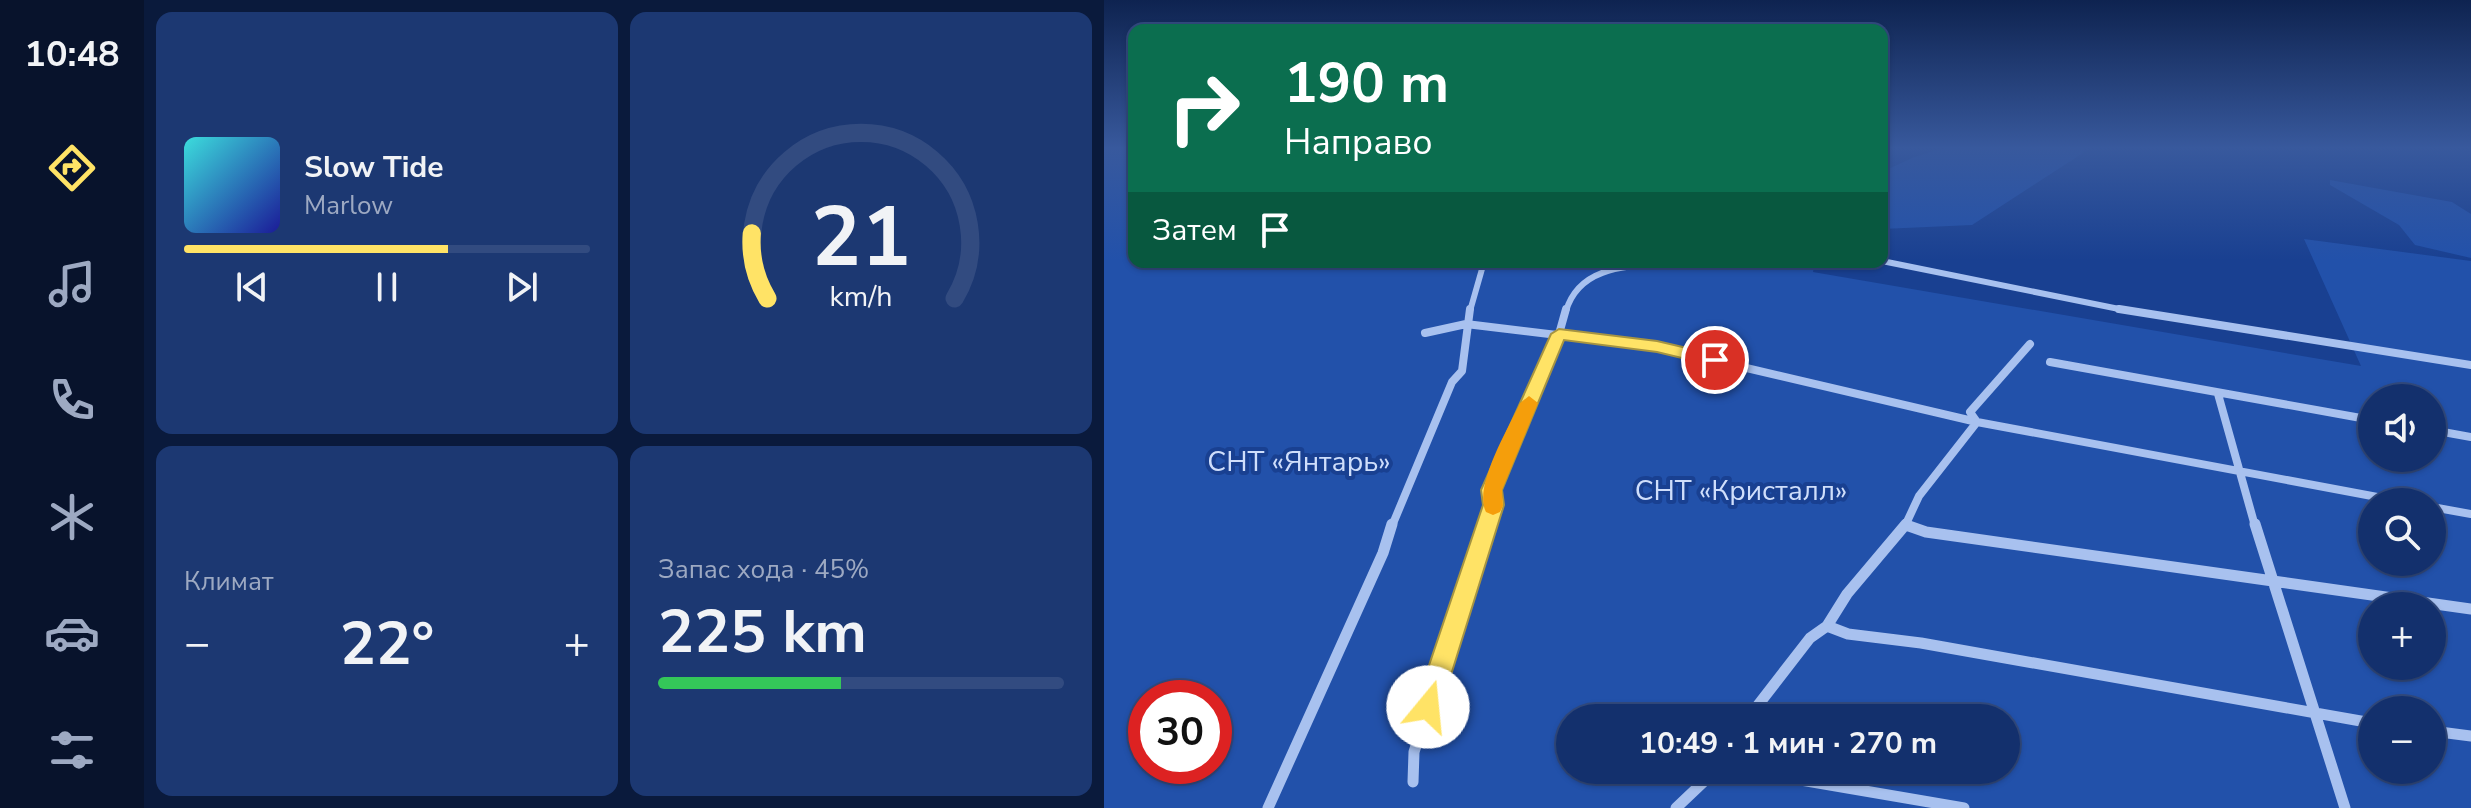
<!DOCTYPE html>
<html lang="ru">
<head>
<meta charset="utf-8">
<style>
  :root { --surface:#13306d; --page:#1c3872; --text:#f1f3f6; --muted:#9da9c2; --line:#324b80; --accent:#ffe366 }
  body { margin:0; font-family:"Nunito Sans",sans-serif; background:var(--page); color:var(--text); height:100vh; display:flex; flex-direction:column; font-size:30px; white-space:nowrap }
  * { box-sizing:border-box; margin:0 }
  p { font-size:26px; color:var(--muted) }
  .icon { flex:none; width:44px; height:44px; fill:none; stroke:currentColor; stroke-width:2; stroke-linecap:round; stroke-linejoin:round }
  .map { position:relative; flex:1; overflow:hidden }
  .panel { display:flex; flex-direction:column; gap:12px; padding:12px; background:#0a1a3c; width:960px }
  .panel>* { flex:none }
  .hud { position:absolute; left:24px; top:24px; width:760px; height:244px; border-radius:16px; box-shadow:0 2px 6px #0004,0 0 0 2px var(--line); background:#0b6e4f; color:#fff; overflow:hidden }
  .controls { position:absolute; left:1254px; top:384px; display:grid; gap:16px }
  .controls a { display:grid; place-items:center; width:88px; height:88px; border-radius:50%; background:var(--surface); box-shadow:0 2px 6px #0004,0 0 0 2px var(--line); font-size:40px }
  .speed { position:absolute; left:24px; top:680px; display:flex; gap:16px; font-size:40px; font-weight:700; text-align:center }
  .speed>* { display:grid; place-content:center; width:104px; height:104px; border-radius:50%; background:var(--surface); box-shadow:0 2px 6px #0004,0 0 0 2px var(--line); line-height:1 }
  .speed .limit { border:12px solid #d22; background:#fff; color:#111 }
  .pin { position:absolute; display:grid; place-items:center; width:68px; height:68px; color:#fff; margin:-34px; border:4px solid #fff; border-radius:50%; box-shadow:0 2px 8px #0007 }
  .me { position:absolute; width:88px; margin:-44px; rotate:17deg; stroke-linejoin:round; filter:drop-shadow(0 0 6px #0008) }
  .turn { display:flex; align-items:center; gap:28px; height:168px; padding:0 24px; font-size:36px }
  .turn .icon { width:104px; height:104px; stroke-width:2.5 }
  .turn b { display:block; font-size:56px; line-height:68px }
  .then { display:flex; align-items:center; height:76px; padding:0 24px; background:#0003; gap:16px; font-size:30px }
  .big { font-size:60px; font-weight:700; line-height:1.1 }
  .panel .tile { flex:1; display:flex; flex-direction:column; justify-content:center; gap:12px; min-width:0; padding:0 28px; border-radius:16px; background:var(--page) }
  .panel .dial { align-items:center; gap:0 }
  .dial svg { height:208px; overflow:visible; fill:none; stroke:var(--line); stroke-width:7; stroke-linecap:round; text-anchor:middle }
  .dial text { fill:var(--text); stroke:none }
  .song { display:flex; align-items:center; gap:24px }
  .cover { width:96px; height:96px; border-radius:12px; background:linear-gradient(135deg,hsl(180 70% 55%),hsl(240 70% 35%)) }
  .played { height:8px; border-radius:4px; background:linear-gradient(90deg,var(--accent) 65%,var(--line) 65%) }
  .keys { display:flex; justify-content:space-around; direction:ltr }
  .heat { display:flex; justify-content:space-between; align-items:center; font-size:44px; direction:ltr }
  .charge { height:12px; border-radius:6px; background:linear-gradient(90deg,#34c759 45%,var(--line) 0) }
  .panel .tiles { flex:1; display:grid; gap:12px; grid-template-columns:repeat(2,1fr) }
  .trip { position:absolute; left:452px; top:704px; width:464px; height:80px; border-radius:40px; background:var(--surface); box-shadow:0 2px 6px #0004,0 0 0 2px var(--line); font-weight:700; line-height:80px; text-align:center }
  main { display:flex; flex:1; min-height:0 }
  .tabs { display:flex; flex-direction:column; width:144px; justify-content:space-around; align-items:center; background:#08132c; color:var(--muted) }
  .tabs .icon { width:56px; height:56px }
  .tabs .current { color:var(--accent) }
  .tabs b { font-size:36px; color:var(--text) }
  .map>svg:first-child { display:block }
  .green { fill:#2251aa; fill-rule:evenodd }
  .lines { fill:none; stroke-linecap:round; stroke-linejoin:round }
  .street-far2 { stroke:#a8c1ef; stroke-width:6 }
  .street-far1 { stroke:#a8c1ef; stroke-width:8 }
  .street { stroke:#a8c1ef; stroke-width:11 }
  .route { fill:#ffe366; stroke:#a69442; stroke-width:2 }
  .slow { fill:#f59e0b }
  .labels { text-anchor:middle; dominant-baseline:central; stroke-width:8; stroke-linejoin:round; paint-order:stroke }
  .park-label { font-size:28px; fill:#cfdefb; stroke:#194091 }
</style>
</head>
<body>
<main>
<nav class="tabs">
<b>10:48</b>
<svg class="icon current" aria-label="directions" viewBox="0 0 24 24"><path d="M12 3l9 9-9 9-9-9zM9 14v-3h6M13 9l2 2-2 2"/></svg>
<svg class="icon" aria-label="music" viewBox="0 0 24 24"><path d="M9 18V5l10-2v13"/><circle cx="6" cy="18" r="3"/><circle cx="16" cy="16" r="3"/></svg>
<svg class="icon" aria-label="phone" viewBox="0 0 24 24"><path d="M5 4h4l2 5-3 2q2 4 5 5l2-3 5 2v4C11 20 4 13 5 4z"/></svg>
<svg class="icon" aria-label="climate" viewBox="0 0 24 24"><path d="M12 3v18M4 7l16 10M4 17L20 7"/></svg>
<svg class="icon" aria-label="car" viewBox="0 0 24 24"><path d="M5 17H2v-5l4-1 3-4h7l3 4 3 1v5h-3M9 17h6M6 11h13"/><circle cx="7" cy="17" r="2"/><circle cx="17" cy="17" r="2"/></svg>
<svg class="icon" aria-label="filters" viewBox="0 0 24 24"><path d="M4 7h16M4 17h16"/><circle cx="9" cy="7" r="2"/><circle cx="15" cy="17" r="2"/></svg>
</nav>
<section class="panel">
<div class="tiles">
<div class="tile">
<div class="song"><i class="cover"></i><div><b>Slow Tide</b><p>Marlow</p></div></div>
<div class="played"></div>
<div class="keys"><svg class="icon" aria-label="previous" viewBox="0 0 24 24"><path d="M18 5L8 12l10 7zM5 5v14"/></svg><svg class="icon" aria-label="pause" viewBox="0 0 24 24"><path d="M8 5v14M16 5v14"/></svg><svg class="icon" aria-label="next" viewBox="0 0 24 24"><path d="M6 5l10 7-10 7zM19 5v14"/></svg></div>
</div>
<div class="tile dial"><svg viewBox="0 0 100 80">
<path d="M14 69A42 42 0 1 1 86 69"/>
<path d="M14 69A42 42 0 0 1 8 44" stroke="#ffe366"/>
<text x="50" y="56" font-size="32" font-weight="700">21</text>
<text x="50" y="72" font-size="11">km/h</text>
</svg></div>
<div class="tile"><p>Климат</p>
<div class="heat"><a>−</a><b class="big">22°</b><a>+</a></div>
</div>
<div class="tile"><p>Запас хода · 45%</p><b class="big">225 km</b><div class="charge"></div></div>
</div>
</section>
<div class="map">
<svg width="1367" height="808" viewBox="0 0 1367 808">
  <rect width="100%" height="100%" fill="#194091"/>
  <!-- green -->
  <path class="green" d="M0 147H30V262H711L709 272 1257 366 1200 239 1367 261V808H0ZM1268 398H1328V458H1268ZM1268 502H1328V562H1268ZM1268 606H1328V666H1268ZM42 698H110V766H42ZM1268 710H1328V770H1268ZM466 718H902V770H466Z
    M842 147H982L979 153 868 225 778 229V172L808 158Z
    M1226 180 1348 202 1367 214V258L1311 245 1295 225 1226 185Z"/>
  <g class="lines">
    <!-- street-far2 -->
    <path class="street-far2" d="M778 261 1025 311
      M366 311 380 262
      M462 311C477 261 534 267 576 262"/>
    <!-- street-far1 -->
    <path class="street-far1" d="M1015 309 1367 365
      M321 333 362 324 553 347 873 422 1300 502
      M946 362 1268 420
      M1114 394 1151 526
      M1328 430 1367 437
      M1328 507 1367 514
      M802 525 805 526
      M288 526 348 382 358 371 366 309
      M382 526 390 505 387 490 455 334 462 309
      M801 526 815 496 873 422 866 412 926 344"/>
    <!-- street -->
    <path class="street" d="M1151 524 1241 808
      M802 525 822 532 1367 609
      M723 626 744 634 817 643 1268 723
      M644 718 706 638 723 626 743 594 802 524
      M1328 731 1367 736
      M638 770 860 808
      M309 782 310 752 383 524
      M164 808 279 553 288 524
      M572 808 612 770"/>
  </g>
  <!-- sky -->
  <linearGradient id="sky" x2="0" y2="1"><stop stop-color="#0e2350"/><stop offset="0.57" stop-color="#38599d"/><stop offset="1" stop-color="#38599d" stop-opacity="0"/></linearGradient>
  <rect width="1367" height="260" fill="url(#sky)"/>
  <!-- route -->
  <path class="route" d="M455 329 553 341 617 356 620 360 611 366 553 352 460 340 398 490 400 505 337 707 333 716 324 720 315 716 311 707 379 505 377 490 447 334Z"/>
  <!-- slow -->
  <path class="slow" d="M425 396 434 403 398 490 399 506 396 512 389 515 382 512C369 487 404 429 416 403Z"/>
  <g class="labels">
    <!-- park labels -->
    <g class="park-label">
      <text x="195" y="462">СНТ «Янтарь»</text>
      <text x="637" y="491">СНТ «Кристалл»</text>
    </g>
  </g>
</svg>
<div class="controls">
<a><svg class="icon" aria-label="sound" viewBox="0 0 24 24"><path d="M4 9h4l5-4v14l-5-4H4zM17 9q2 3 0 6"/></svg></a>
<a><svg class="icon" aria-label="search" viewBox="0 0 24 24"><circle cx="10" cy="10" r="6"/><path d="M15 15l6 6"/></svg></a>
<a>+</a>
<a>−</a>
</div>
<div class="speed"><div class="limit">30</div></div>
<div class="pin" style="left:611px;top:360px;background:#d93025"><svg class="icon" aria-label="arrive" viewBox="0 0 24 24"><path d="M6 21V4h12l-3 4 3 4H6"/></svg></div>
<svg class="me" style="left:324px;top:707px" viewBox="-20 -20 40 40"><circle r="19" fill="#fff"/><path d="M0-13L10 11 0 6-10 11z" fill="#ffe366"/></svg>
<div class="trip">10:49 · 1 мин · 270 m</div>
<div class="hud">
<div class="turn"><svg class="icon" aria-label="right" viewBox="0 0 24 24"><path d="M7 20v-9h11M14 6l5 5-5 5"/></svg><div><b>190 m</b>Направо</div></div>
<div class="then">Затем<svg class="icon" aria-label="arrive" viewBox="0 0 24 24"><path d="M6 21V4h12l-3 4 3 4H6"/></svg></div>
</div>
</div>
</main>
</body>
</html>
